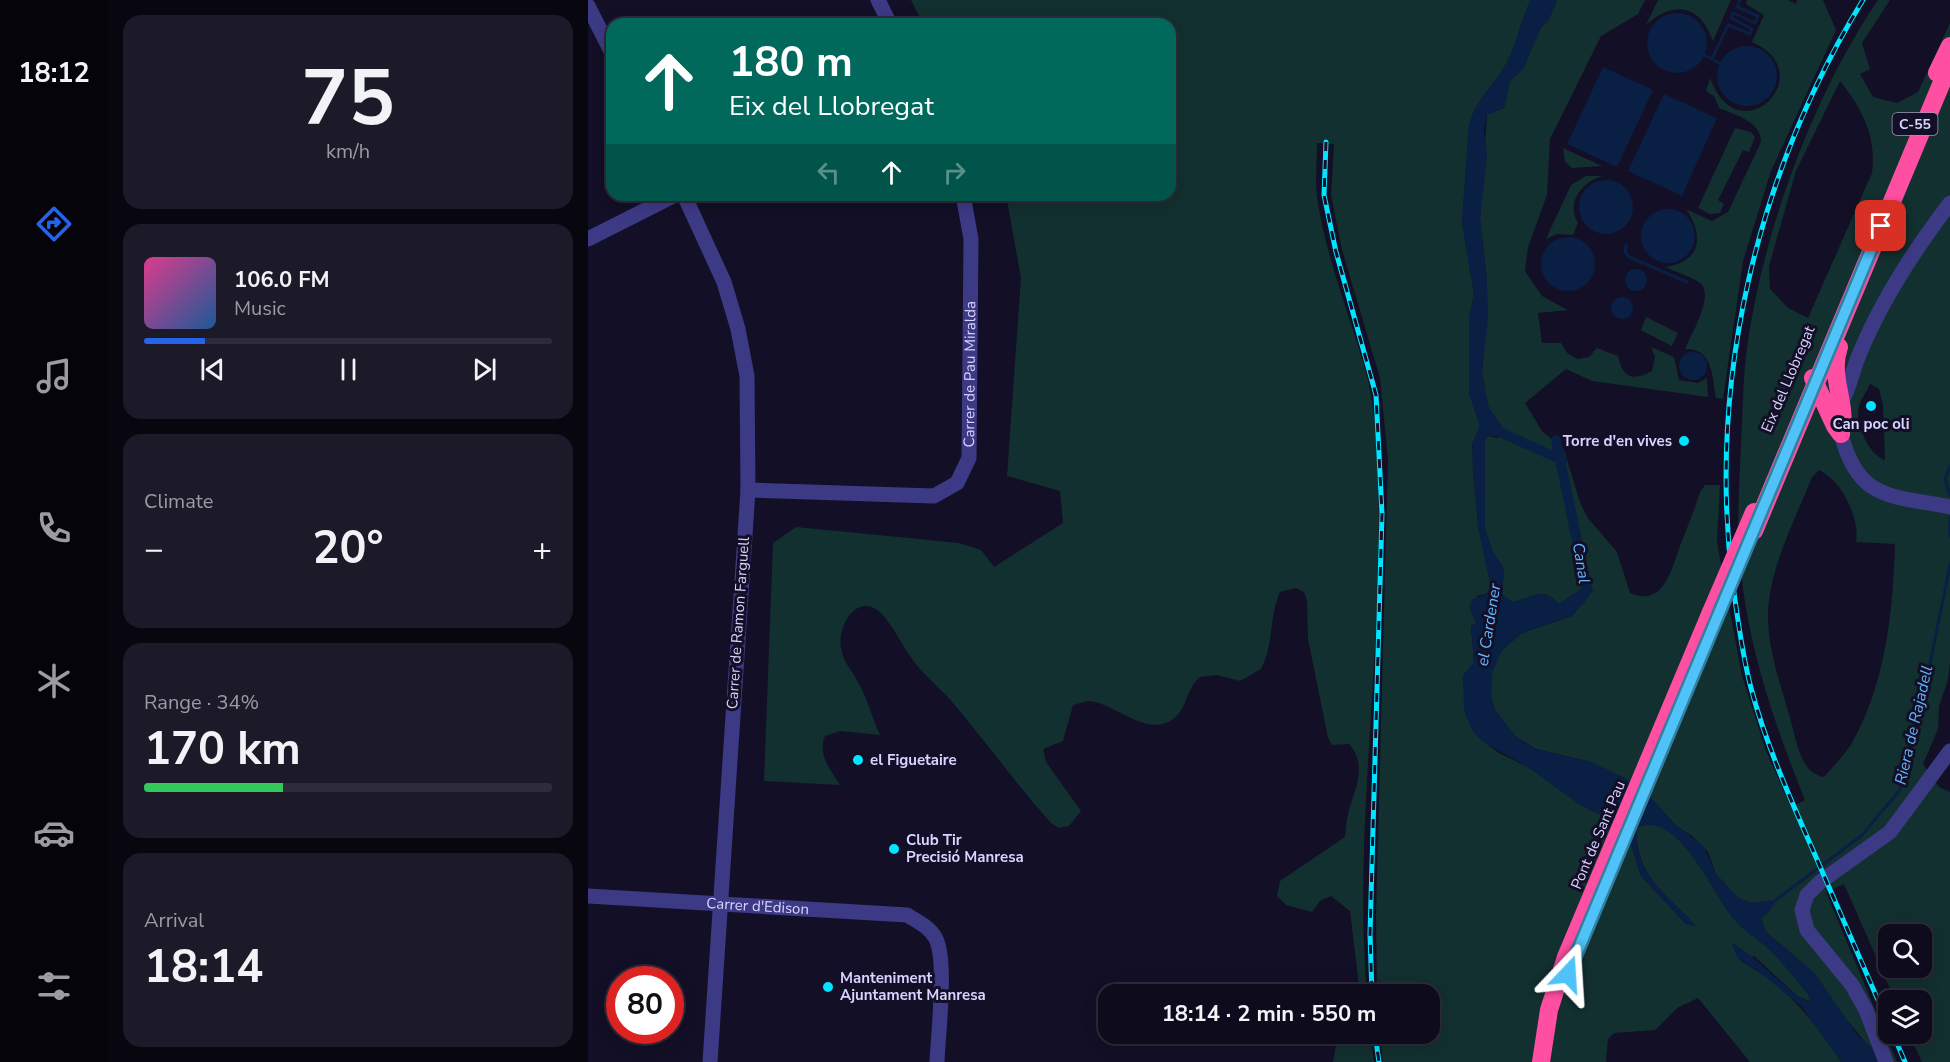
<!DOCTYPE html>
<html lang="en">
<head>
<meta charset="utf-8">
<style>
  :root { --surface:#0e0b1c; --page:#1c1929; --text:#f1f3f6; --muted:#9b9ba3; --line:#2e2b3b; --accent:#2563eb }
  body { margin:0; font-family:"Nunito Sans",sans-serif; background:var(--page); color:var(--text); height:100vh; display:flex; flex-direction:column; font-size:22px; white-space:nowrap }
  * { box-sizing:border-box; margin:0 }
  p { font-size:20px; color:var(--muted) }
  .icon { flex:none; width:33px; height:33px; fill:none; stroke:currentColor; stroke-width:2; stroke-linecap:round; stroke-linejoin:round }
  .map { position:relative; flex:1; overflow:hidden }
  .side { display:flex; flex-direction:column; gap:15px; padding:15px; background:#08060f; width:480px }
  .side>* { flex:none }
  .guide { position:absolute; left:18px; top:18px; width:570px; height:183px; border-radius:18px; box-shadow:0 3px 15px #0003,0 0 0 2px var(--line); background:#00695c; color:#fff; overflow:hidden }
  .buttons { position:absolute; left:1290px; top:924px; display:grid; gap:12px }
  .buttons a { display:grid; place-items:center; width:54px; height:54px; border-radius:12px; background:var(--surface); box-shadow:0 3px 15px #0003,0 0 0 2px var(--line); font-size:30px }
  .speed { position:absolute; left:18px; top:966px; display:flex; gap:12px; font-size:30px; font-weight:700; text-align:center }
  .speed>* { display:grid; place-content:center; width:78px; height:78px; border-radius:50%; background:var(--surface); box-shadow:0 3px 15px #0003,0 0 0 2px var(--line); line-height:1 }
  .speed .limit { border:9px solid #d22; background:#fff; color:#111 }
  .pin { position:absolute; display:grid; place-items:center; width:51px; height:51px; color:#fff; margin:-26px; border-radius:12px; box-shadow:0 3px 9px #0006 }
  .me { position:absolute; width:66px; margin:-33px; rotate:20deg; stroke-linejoin:round; filter:drop-shadow(0 0 4px #0008) }
  .turn { display:flex; align-items:center; gap:21px; height:126px; padding:0 24px; font-size:27px }
  .turn .icon { width:78px; height:78px; stroke-width:2.5 }
  .turn b { display:block; font-size:42px; line-height:51px }
  .lanes { display:flex; align-items:center; height:57px; padding:0 24px; background:#0003; justify-content:center; gap:30px; direction:ltr }
  .lanes .off { opacity:.35 }
  .big { font-size:45px; font-weight:700; line-height:1.1 }
  .side .tile { flex:1; display:flex; flex-direction:column; justify-content:center; gap:9px; min-width:0; padding:0 21px; border-radius:18px; background:var(--page) }
  .side .dial { align-items:center; gap:0 }
  .dial b { font-size:78px; line-height:1 }
  .song { display:flex; align-items:center; gap:18px }
  .cover { width:72px; height:72px; border-radius:9px; background:linear-gradient(135deg,hsl(330 70% 55%),hsl(210 70% 35%)) }
  .played { height:6px; border-radius:3px; background:linear-gradient(90deg,var(--accent) 15%,var(--line) 15%) }
  .keys { display:flex; justify-content:space-around; direction:ltr }
  .heat { display:flex; justify-content:space-between; align-items:center; font-size:33px; direction:ltr }
  .charge { height:9px; border-radius:4px; background:linear-gradient(90deg,#34c759 34%,var(--line) 0) }
  .trip { position:absolute; left:510px; top:984px; width:342px; height:60px; border-radius:18px; background:var(--surface); box-shadow:0 3px 15px #0003,0 0 0 2px var(--line); font-weight:700; line-height:60px; text-align:center }
  main { display:flex; flex:1; min-height:0 }
  .dock { display:flex; flex-direction:column; width:108px; justify-content:space-around; align-items:center; background:#06040b; color:var(--muted) }
  .dock .icon { width:42px; height:42px }
  .dock .on { color:var(--accent) }
  .dock b { font-size:27px; color:var(--text) }
  .map>svg:first-child { display:block }
  .green { fill:#12302f; fill-rule:evenodd }
  .water { fill:#0a1f44 }
  .lines { fill:none; stroke-linecap:round; stroke-linejoin:round }
  .stream { stroke:#0a1f44; stroke-width:3 }
  .canal { stroke:#0a1f44; stroke-width:10 }
  .minor { stroke:#3d3a85; stroke-width:15 }
  .highway { stroke:#ff4fa3; stroke-width:18 }
  .rail-casing { stroke:#00e5ff; stroke-width:5 }
  .rail { stroke:#130f26; stroke-width:3; stroke-dasharray:9; stroke-linecap:butt }
  .highway-bridge { stroke:#ff4fa3; stroke-width:18 }
  .route-casing { stroke:#337fa1; stroke-width:15 }
  .route { stroke:#4fc3f7; stroke-width:10 }
  .poi-dot { fill:#00e5ff; stroke:#130f26; stroke-width:2 }
  .labels { text-anchor:middle; dominant-baseline:central; stroke-width:6; stroke-linejoin:round; paint-order:stroke }
  .shield { fill:#130f26; stroke:#9e99be; stroke-width:1.5 }
  .shield-label { font-size:14px; font-weight:bold; fill:#d9d4ff }
  .street-label { font-size:15px; fill:#d9d4ff; stroke:#130f26 }
  .poi-label { font-size:15px; font-weight:bold; fill:#d9d4ff; stroke:#130f26; text-anchor:start }
  .water-label { font-size:16px; font-style:italic; fill:#62b6ff; stroke:#130f26 }
</style>
</head>
<body>
<main>
<nav class="dock">
<b>18:12</b>
<svg class="icon on" aria-label="directions" viewBox="0 0 24 24"><path d="M12 3l9 9-9 9-9-9zM9 14v-3h6M13 9l2 2-2 2"/></svg>
<svg class="icon" aria-label="music" viewBox="0 0 24 24"><path d="M9 18V5l10-2v13"/><circle cx="6" cy="18" r="3"/><circle cx="16" cy="16" r="3"/></svg>
<svg class="icon" aria-label="phone" viewBox="0 0 24 24"><path d="M5 4h4l2 5-3 2q2 4 5 5l2-3 5 2v4C11 20 4 13 5 4z"/></svg>
<svg class="icon" aria-label="climate" viewBox="0 0 24 24"><path d="M12 3v18M4 7l16 10M4 17L20 7"/></svg>
<svg class="icon" aria-label="car" viewBox="0 0 24 24"><path d="M5 17H2v-5l4-1 3-4h7l3 4 3 1v5h-3M9 17h6M6 11h13"/><circle cx="7" cy="17" r="2"/><circle cx="17" cy="17" r="2"/></svg>
<svg class="icon" aria-label="filters" viewBox="0 0 24 24"><path d="M4 7h16M4 17h16"/><circle cx="9" cy="7" r="2"/><circle cx="15" cy="17" r="2"/></svg>
</nav>
<section class="side">
<div class="tile dial"><b>75</b><p>km/h</p></div>
<div class="tile">
<div class="song"><i class="cover"></i><div><b>106.0 FM</b><p>Music</p></div></div>
<div class="played"></div>
<div class="keys"><svg class="icon" aria-label="previous" viewBox="0 0 24 24"><path d="M18 5L8 12l10 7zM5 5v14"/></svg><svg class="icon" aria-label="pause" viewBox="0 0 24 24"><path d="M8 5v14M16 5v14"/></svg><svg class="icon" aria-label="next" viewBox="0 0 24 24"><path d="M6 5l10 7-10 7zM19 5v14"/></svg></div>
</div>
<div class="tile"><p>Climate</p>
<div class="heat"><a>−</a><b class="big">20°</b><a>+</a></div>
</div>
<div class="tile"><p>Range · 34%</p><b class="big">170 km</b><div class="charge"></div></div>
<div class="tile"><p>Arrival</p><b class="big">18:14</b></div>
</section>
<div class="map">
<svg width="1362" height="1062" viewBox="0 0 1362 1062">
  <rect width="100%" height="100%" fill="#130f26"/>
  <!-- green -->
  <path class="green" d="M323 0H943C932 21 929 46 917 66 904 87 886 102 881 127L874 222 886 294 881 319V393L892 426 884 445 890 525 903 587 898 594 889 596V624L883 626 886 663 875 676 878 716 891 738 911 753 940 767 1000 809 1032 823 1040 835 1053 876 1098 924 1103 921C1076 894 1045 870 1049 827 1090 808 1126 896 1146 919 1156 931 1169 938 1181 949 1195 962 1207 979 1220 994L1223 1002 1209 996 1166 956 1154 962C1196 984 1228 1022 1253 1062H1162L1110 998 1089 1008 1067 1030 1026 1033 1020 1039 1018 1062H795L792 1034H842V994H789L788 914 800 460 792 378 754 250 743 195 746 144 729 143C729 160 727 180 729 197 738 260 764 320 780 380 786 407 788 434 789 461 799 637 764 819 779 994H772L762 911 743 896 732 901 724 912 698 905 689 896 692 881 757 837C758 831 758 825 759 819 764 792 782 768 761 744L744 745 740 738 720 639 719 600 716 592 708 588 692 592C681 616 686 645 673 669L652 681 629 675 612 677C598 688 599 710 585 719 559 738 528 704 502 701 497 701 490 704 485 705L475 741 455 749 458 762 493 811 481 826 471 828 463 823C428 784 398 742 365 703 353 689 338 677 327 663 316 649 305 626 294 614 270 590 249 625 253 648 255 663 265 671 271 684 280 700 284 718 292 735L252 731 237 736C229 755 243 770 252 785L176 781 185 543 208 527 371 543 393 550 406 567 475 523 472 491 419 476 433 278 418 195H582V24H335Z
    M969 0H1057L1050 14 1013 36 962 139 959 195 940 247 937 271 954 296 980 310 950 313 954 343H973L979 353 990 359 1001 357 1009 348 1030 356C1035 379 1045 381 1064 371L1067 357 1063 347 1086 357 1091 380 1110 383 1119 378 1120 397 1004 381 978 369 937 403 954 431 976 450 992 502 999 517 1029 552 1042 593C1078 609 1084 564 1094 541 1100 525 1107 509 1112 492L1117 485H1132L1129 542 1154 676 1178 751 1203 807 1217 800C1187 726 1162 653 1153 573 1148 531 1151 488 1153 446 1155 407 1155 366 1162 328 1180 219 1228 91 1290 0H1302L1274 43 1282 69 1272 74 1285 97 1309 103 1330 92 1362 23V662L1360 680 1351 706 1350 729 1335 764 1351 787 1362 792V1062H1334L1321 1034H1334V1000H1307L1256 884 1238 892 1309 1062H1294L1203 953 1178 932 1173 918 1182 910 1185 901 1164 903 1150 898 1128 874 1120 852 1103 835 1089 827 1063 798 1040 780 1003 762 948 749 927 736 907 710 903 695 904 672 914 650 934 633 984 616 1005 590H992L971 604C953 585 946 598 924 602L914 594 916 569 905 552 897 529V440L900 436 910 438 915 434V429L900 406 894 372 899 281 892 218 899 115 916 108 922 81 935 69 953 27 960 21ZM1252 81C1274 108 1289 137 1284 173L1220 318 1200 308 1182 289 1181 266 1208 171ZM1282 384 1291 389 1295 405 1297 460C1281 455 1266 423 1271 406 1273 399 1279 391 1282 384ZM1231 470C1254 481 1272 518 1268 542L1307 544C1305 611 1298 681 1265 741 1258 754 1245 766 1236 777 1213 773 1209 744 1204 725 1195 691 1180 653 1180 617 1180 570 1207 520 1224 477ZM1300 934H1334V968H1300Z
    M1070 0H1143L1125 41C1112 4 1085 0 1058 25Z
    M1159 0H1200L1208 4 1209 0H1235L1248 30 1183 171 1155 261 1135 399 1128 398C1124 376 1125 348 1097 349 1103 335 1127 294 1112 283 1102 276 1088 272 1077 267 1114 262 1116 235 1098 209L1124 221 1140 212 1173 142C1173 121 1147 115 1131 108L1126 96 1118 91 1122 78C1151 157 1235 73 1164 42L1176 15 1158 4Z
    M1147 128 1163 132 1167 137 1161 152 1155 150 1130 200 1136 204 1132 213 1122 214 1110 208Z
    M975 148 1014 166 984 168 977 162Z
    M998 176H1015C996 181 977 201 990 223L985 235 969 234 958 239 983 185Z
    M1058 317 1090 333 1084 346 1053 330Z
    M746 1034H782L786 1062H745L749 1040Z"/>
  <!-- water -->
  <path class="water" d="M943 0H969L960 21 953 27 935 69 922 81 916 108 899 115 896 130 899 156 892 218 899 281 900 319 894 372 900 406 915 429 914 436H900L897 440V529L905 552 916 569 914 594 924 602C946 598 953 585 971 604L992 590 1006 589 984 616 934 633 914 650 904 672 903 695 907 710 927 736 947 749 1003 762 1040 780 1063 798 1089 826 1115 846 1128 874 1150 898 1164 903 1184 900 1187 904 1173 918 1178 932 1226 972 1270 1036 1283 1047 1294 1062H1253L1214 1007 1169 970 1154 962 1149 957 1144 943C1168 955 1205 999 1223 1002L1220 994C1207 979 1195 962 1181 949 1169 938 1156 931 1146 919 1126 896 1090 808 1049 828 1045 878 1082 894 1108 927L1098 924 1053 876 1040 835 1032 823 992 805 940 767 897 743 885 732 876 709 875 676 886 662 883 626 888 624 881 607 885 599 898 594 903 587 890 525 885 476 884 445 892 426 881 393V319L886 294 874 222 881 127C886 102 904 87 917 66 929 46 932 21 943 0Z
    M1059 43a30 30 0 1 1 60 0a30 30 0 1 1-60 0Z
    M1129 76a30 30 0 1 1 60 0a30 30 0 1 1-60 0Z
    M1015 67 1065 90 1029 167 979 144Z
    M1076 94 1129 118 1094 196 1040 171Z
    M991 207a27 27 0 1 1 54 0a27 27 0 1 1-54 0Z
    M1053 236a27 27 0 1 1 54 0a27 27 0 1 1-54 0Z
    M953 264a27 27 0 1 1 54 0a27 27 0 1 1-54 0Z
    M1037 280a11 11 0 1 1 22 0a11 11 0 1 1-22 0Z
    M1023 308a11 11 0 1 1 22 0a11 11 0 1 1-22 0Z
    M1091 366a14 14 0 1 1 28 0a14 14 0 1 1-28 0Z"/>
  <g class="lines">
    <!-- stream -->
    <path class="stream" d="M1116 55 1131 63
      M1124 59 1140 25 1162 34 1164 29 1143 18 1145 13 1167 23 1170 16 1149 7 1152 0
      M1038 245 1037 252 1041 257 1099 282
      M1362 466 1357 479 1362 495
      M1362 517V536
      M1184 903 1273 836 1312 790 1330 719 1333 695 1342 664 1362 565"/>
    <!-- canal -->
    <path class="canal" d="M903 428 974 460
      M968 440 999 589 992 600"/>
    <!-- minor -->
    <g class="minor">
      <path d="M290 0 302 24"/>
      <path d="M0 6 24 53"/>
      <path d="M96 195 136 282 150 329 159 376 160 490 122 1062"/>
      <path d="M0 239 87 195"/>
      <path d="M1253 403C1262 388 1264 371 1271 355 1293 301 1327 249 1362 203"/>
      <path d="M1253 434C1270 501 1303 495 1362 507"/>
      <path id="s1" d="M160 490 346 496 369 483 381 458 383 239 375 195"/>
      <path id="s2" d="M0 896 319 915C329 921 342 927 348 939 359 961 350 1035 349 1062"/>
      <path d="M1298 1062 1278 1010 1264 985 1219 930 1214 910 1219 895 1232 882 1302 832 1362 751"/>
    </g>
    <!-- highway -->
    <path class="highway" d="M1349 73 1362 46
      M1251 347C1241 375 1258 401 1254 429
      M1225 378 1247 426 1253 434
      M1166 531 1362 63
      M953 1062 961 1010 978 957 1123 612"/>
    <!-- rail casing -->
    <g class="rail-casing">
      <path id="rail" d="M1275 0C1168 175 1119 382 1145 586 1150 620 1154 654 1163 688 1178 745 1203 800 1227 855 1251 911 1276 967 1300 1023
        M738 142 736 195 748 252 788 395 794 514 782 934 784 994
        M787 1034 791 1062
        M1305 1034 1317 1062"/>
    </g>
    <!-- rail -->
    <use href="#rail" class="rail"/>
    <!-- highway-bridge -->
    <path class="highway-bridge" d="M1123 612 1166 512"/>
  </g>
  <g class="lines">
    <!-- route casing -->
    <g class="route-casing">
      <path id="route" d="M980 974 1293 226"/>
    </g>
    <!-- route -->
    <use href="#route" class="route"/>
  </g>
  <!-- markers -->
  <g class="poi-dot">
    <circle cx="1283" cy="406" r="6"/>
    <circle cx="1096" cy="441" r="6"/>
    <circle cx="270" cy="760" r="6"/>
    <circle cx="306" cy="849" r="6"/>
    <circle cx="240" cy="987" r="6"/>
  </g>
  <g class="labels">
    <!-- shield labels -->
    <rect class="shield" x="1304.5" y="113" width="45" height="22" rx="4.5"/>
    <g class="shield-label">
      <text x="1327" y="124">C-55</text>
    </g>
    <!-- street labels -->
    <g class="street-label">
      <text stroke="none"><textPath href="#s1" startOffset="324">Carrer de Pau Miralda</textPath></text>
      <text transform="translate(1200 379) rotate(-67)">Eix del Llobregat</text>
      <text transform="translate(150 623) rotate(-86)">Carrer de Ramon Farguell</text>
      <text transform="translate(1010 835) rotate(-67)">Pont de Sant Pau</text>
      <text stroke="none"><textPath href="#s2" startOffset="170">Carrer d'Edison</textPath></text>
    </g>
    <!-- poi labels -->
    <g class="poi-label">
      <text x="1283" y="424" text-anchor="middle">Can poc oli</text>
      <text x="1084" y="441" text-anchor="end">Torre d'en vives</text>
      <text x="282" y="760">el Figuetaire</text>
      <text x="318" y="840">Club Tir<tspan x="318" dy="17">Precisió Manresa</tspan></text>
      <text x="252" y="978">Manteniment<tspan x="252" dy="17">Ajuntament Manresa</tspan></text>
    </g>
    <!-- water labels -->
    <g class="water-label">
      <text transform="translate(993 563) rotate(81)">Canal</text>
      <text transform="translate(901 625) rotate(-81)">el Cardener</text>
      <text transform="translate(1326 725) rotate(-77)">Riera de Rajadell</text>
    </g>
  </g>
</svg>
<div class="buttons">
<a><svg class="icon" aria-label="search" viewBox="0 0 24 24"><circle cx="10" cy="10" r="6"/><path d="M15 15l6 6"/></svg></a>
<a><svg class="icon" aria-label="layers" viewBox="0 0 24 24"><path d="M12 4l9 5-9 5-9-5zM3 14l9 5 9-5"/></svg></a>
</div>
<div class="speed"><div class="limit">80</div></div>
<div class="pin" style="left:1293px;top:226px;background:#d93025"><svg class="icon" aria-label="arrive" viewBox="0 0 24 24"><path d="M6 21V4h12l-3 4 3 4H6"/></svg></div>
<svg class="me" style="left:980px;top:974px" viewBox="-20 -20 40 40"><path d="M0-17L14 15 0 8-14 15z" fill="#4fc3f7" stroke="#fff" stroke-width="4"/></svg>
<div class="trip">18:14 · 2 min · 550 m</div>
<div class="guide">
<div class="turn"><svg class="icon" aria-label="ahead" viewBox="0 0 24 24"><path d="M12 20V5M6 11l6-6 6 6"/></svg><div><b>180 m</b>Eix del Llobregat</div></div>
<div class="lanes"><svg class="icon off" aria-label="left" viewBox="0 0 24 24"><path d="M17 20v-9H6M10 6l-5 5 5 5"/></svg><svg class="icon" aria-label="ahead" viewBox="0 0 24 24"><path d="M12 20V5M6 11l6-6 6 6"/></svg><svg class="icon off" aria-label="right" viewBox="0 0 24 24"><path d="M7 20v-9h11M14 6l5 5-5 5"/></svg></div>
</div>
</div>
</main>
</body>
</html>
